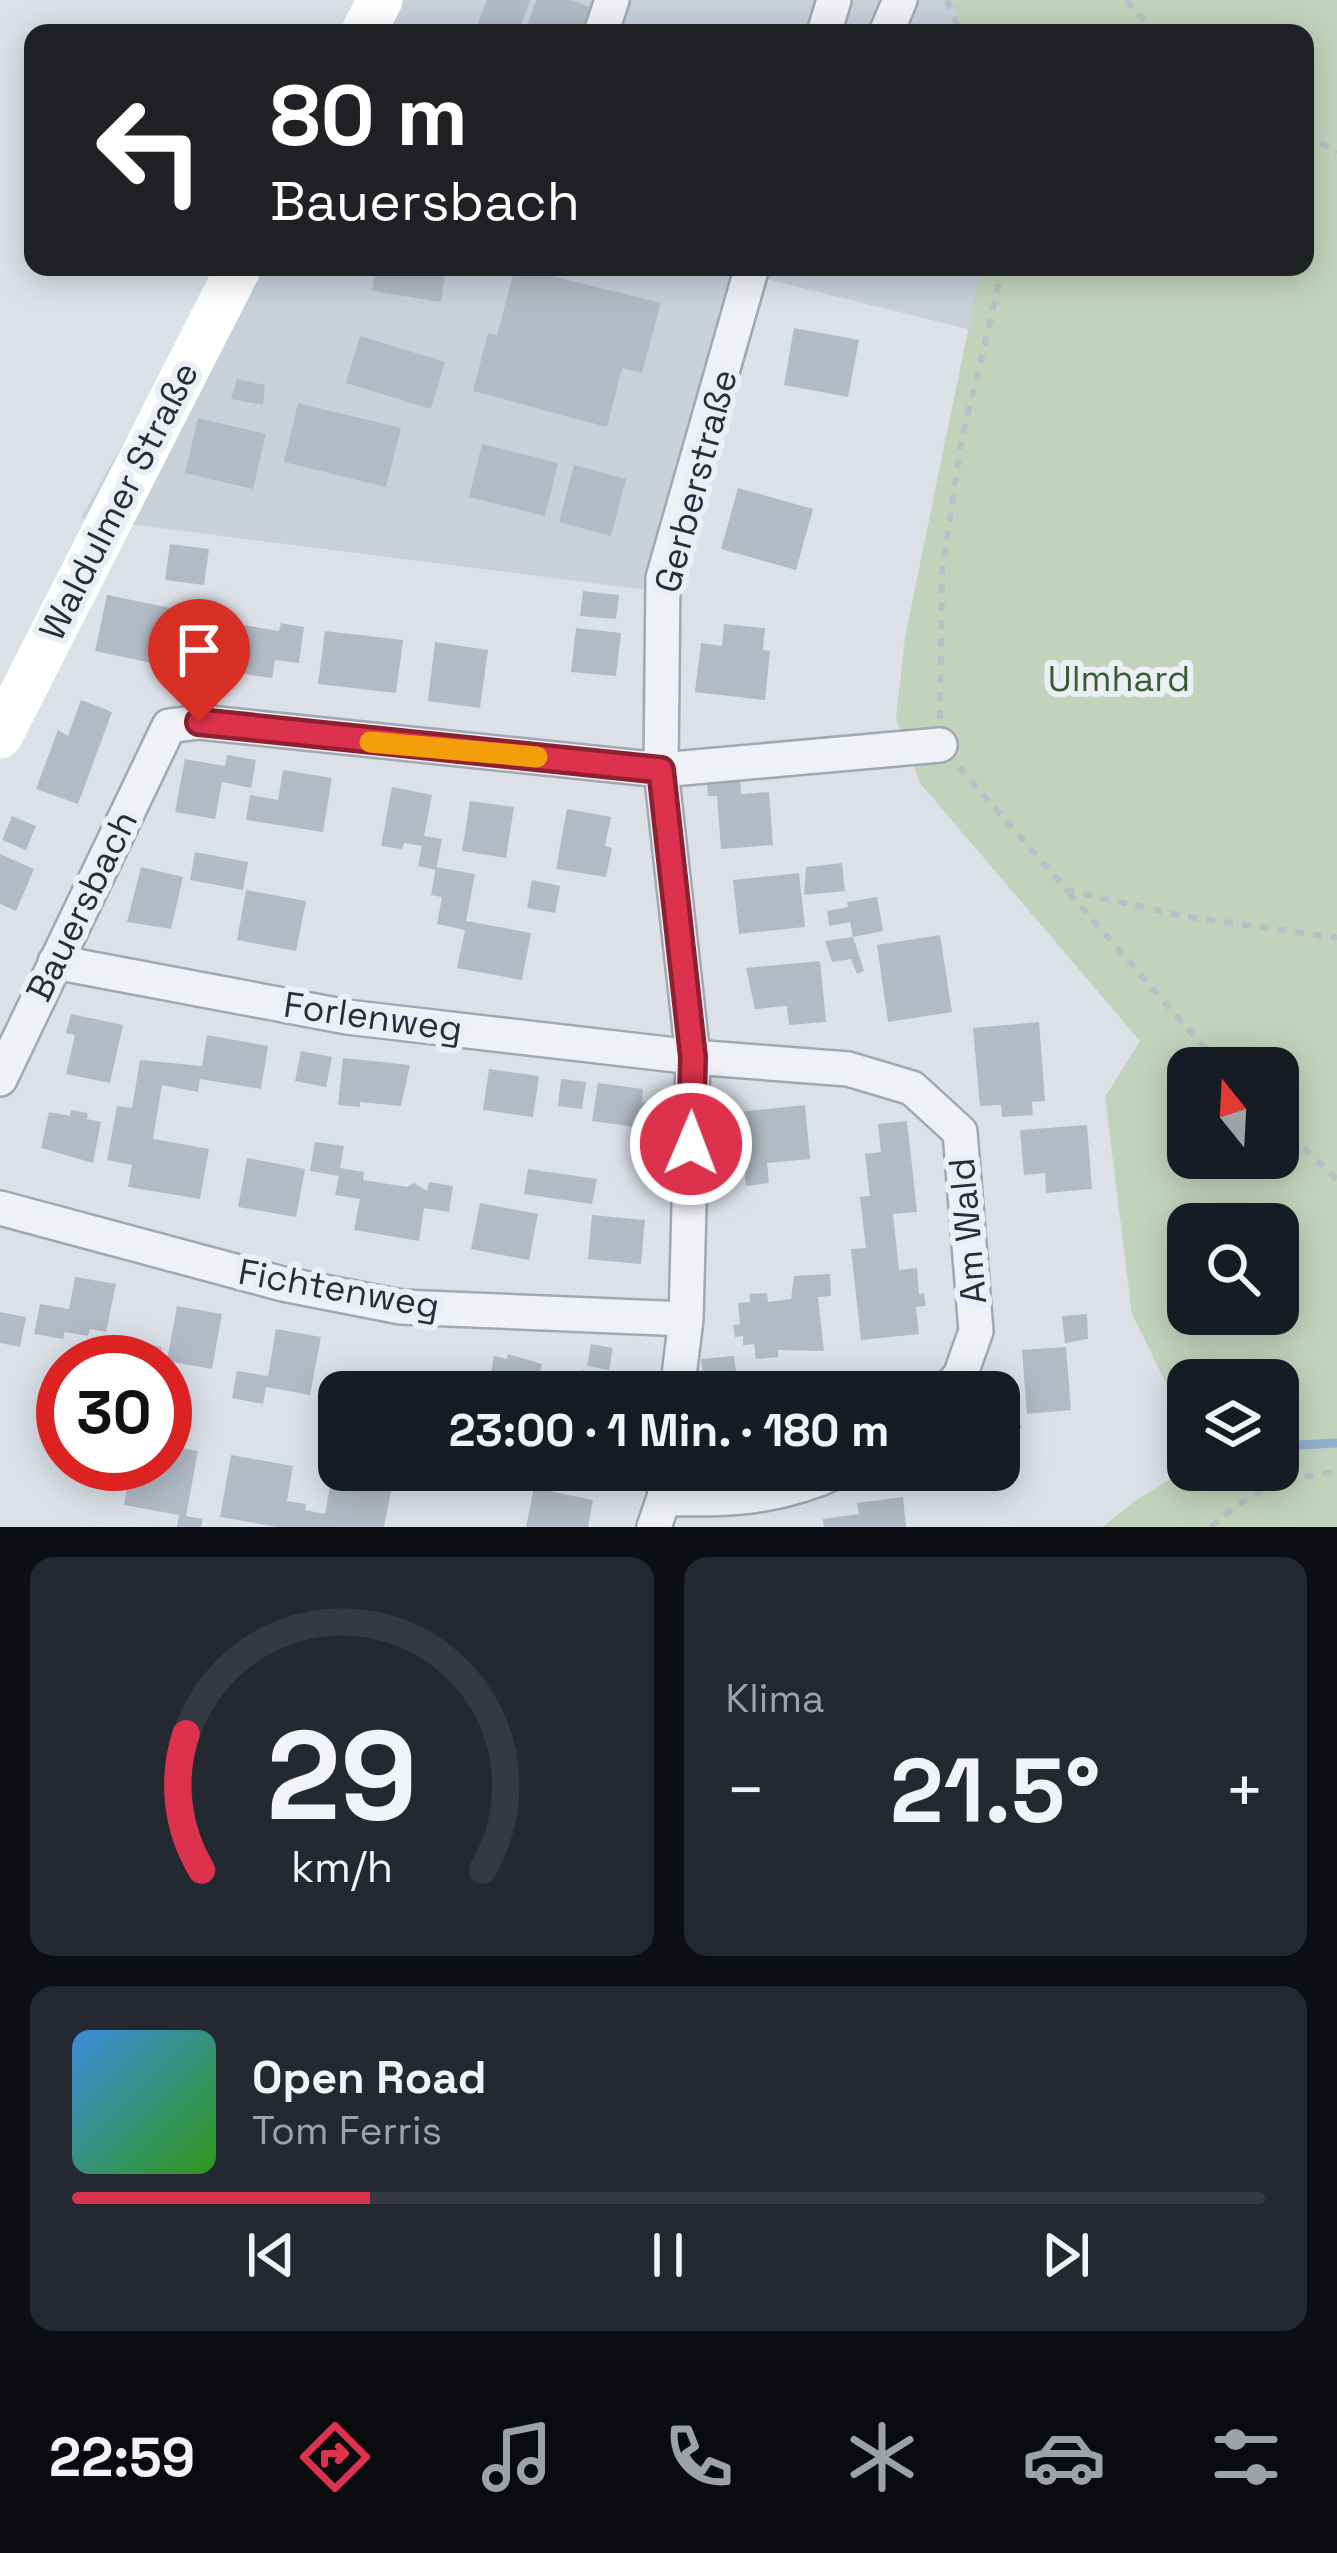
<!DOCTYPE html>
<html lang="de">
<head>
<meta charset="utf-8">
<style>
  :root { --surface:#171b24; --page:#242831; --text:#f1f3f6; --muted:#9ea1a6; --line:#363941; --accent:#dc324d }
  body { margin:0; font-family:"Space Grotesk",sans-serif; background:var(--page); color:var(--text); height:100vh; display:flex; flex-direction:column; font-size:45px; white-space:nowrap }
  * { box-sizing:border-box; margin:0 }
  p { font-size:39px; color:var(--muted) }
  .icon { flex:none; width:66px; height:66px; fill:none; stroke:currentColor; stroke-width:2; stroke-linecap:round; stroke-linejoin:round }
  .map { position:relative; height:1527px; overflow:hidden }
  .sheet { display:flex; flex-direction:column; gap:30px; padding:30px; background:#0d0f14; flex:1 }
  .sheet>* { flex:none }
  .hud { position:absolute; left:24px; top:24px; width:1290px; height:252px; border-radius:24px; box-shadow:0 6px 30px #0003; background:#202124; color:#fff; overflow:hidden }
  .needle { width:78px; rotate:342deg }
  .tools { position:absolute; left:1167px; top:1047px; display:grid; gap:24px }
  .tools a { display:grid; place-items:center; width:132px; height:132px; border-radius:24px; background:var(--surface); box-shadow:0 6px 30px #0003; font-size:60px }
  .speed { position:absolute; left:36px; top:1335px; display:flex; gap:24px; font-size:60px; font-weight:700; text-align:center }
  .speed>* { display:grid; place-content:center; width:156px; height:156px; border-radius:50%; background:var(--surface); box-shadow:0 6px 30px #0003; line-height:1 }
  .speed .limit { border:18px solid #d22; background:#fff; color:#111 }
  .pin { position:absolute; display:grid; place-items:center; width:102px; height:102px; color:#fff; margin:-123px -51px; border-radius:50% 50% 50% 0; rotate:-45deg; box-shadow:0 0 12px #0007 }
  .pin .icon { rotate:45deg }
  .me { position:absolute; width:132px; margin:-66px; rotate:1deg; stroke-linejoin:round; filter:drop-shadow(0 0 9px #0008) }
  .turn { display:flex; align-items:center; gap:42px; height:252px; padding:0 48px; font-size:54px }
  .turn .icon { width:156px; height:156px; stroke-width:2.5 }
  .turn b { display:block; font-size:84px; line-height:102px }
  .big { font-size:90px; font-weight:700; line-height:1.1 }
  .sheet .card { flex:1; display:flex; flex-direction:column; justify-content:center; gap:18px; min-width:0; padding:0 42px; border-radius:24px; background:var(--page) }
  .sheet .dial { align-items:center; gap:0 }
  .dial svg { height:312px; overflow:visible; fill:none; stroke:var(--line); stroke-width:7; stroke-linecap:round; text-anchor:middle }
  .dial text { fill:var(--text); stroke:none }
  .song { display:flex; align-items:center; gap:36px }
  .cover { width:144px; height:144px; border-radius:18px; background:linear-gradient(135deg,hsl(210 70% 55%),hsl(110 70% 35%)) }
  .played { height:12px; border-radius:6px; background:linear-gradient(90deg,var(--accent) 25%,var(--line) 25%) }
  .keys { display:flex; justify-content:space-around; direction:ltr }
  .heat { display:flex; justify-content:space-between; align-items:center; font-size:66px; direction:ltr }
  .sheet .tiles { flex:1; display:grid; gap:30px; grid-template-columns:1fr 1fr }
  .card:last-child { grid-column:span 2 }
  .trip { position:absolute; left:318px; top:1371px; width:702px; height:120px; border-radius:24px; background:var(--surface); box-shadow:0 6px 30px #0003; font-weight:700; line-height:120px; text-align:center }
  .dock { display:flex; height:192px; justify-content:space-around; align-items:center; background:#090b0e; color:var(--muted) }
  .dock .icon { width:84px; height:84px }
  .dock .active { color:var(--accent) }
  .dock b { font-size:54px; color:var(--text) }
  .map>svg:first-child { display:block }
  .built { fill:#c9d0da }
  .green { fill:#c2d3bc; fill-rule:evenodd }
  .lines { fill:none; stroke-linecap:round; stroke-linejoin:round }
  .stream { stroke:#92afcc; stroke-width:9 }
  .building { fill:#b2bac5 }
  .street-casing { stroke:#a1a8b2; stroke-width:38 }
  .path { stroke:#babec6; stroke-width:6; stroke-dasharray:9 9; stroke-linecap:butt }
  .street { stroke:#eff1f6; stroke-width:33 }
  .secondary { stroke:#fff; stroke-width:45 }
  .route-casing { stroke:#8f2032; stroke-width:30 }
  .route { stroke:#dc324d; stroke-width:21 }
  .slow { stroke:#f59e0b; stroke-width:21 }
  .labels { text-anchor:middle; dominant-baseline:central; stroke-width:12; stroke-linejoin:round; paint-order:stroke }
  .street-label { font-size:36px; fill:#242e3f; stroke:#ebeff5 }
  .park-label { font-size:36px; fill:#395c30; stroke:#ebeff5 }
</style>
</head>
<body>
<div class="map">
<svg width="1337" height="1527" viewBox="0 0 1337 1527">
  <rect width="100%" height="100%" fill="#dce1e8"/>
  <!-- built -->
  <path class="built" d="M369 0H952L964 33H352Z
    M222 267H981L971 330 754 276 655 591 81 518Z"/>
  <!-- green -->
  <path class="green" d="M952 0H1337V1527H1102L1139 1498 1188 1469 1278 1470V1380H1188V1428L1132 1314 1105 1097 1140 1041 920 783 896 719 905 637 981 267H1305V33H964ZM1188 1068H1278V1158H1188ZM1188 1224H1278V1314H1188Z"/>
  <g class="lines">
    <!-- stream -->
    <path class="stream" d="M1278 1446 1337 1443"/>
  </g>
  <!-- building -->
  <path class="building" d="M487 0H530L518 33H474Z
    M536 0H572L592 8 583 33H525Z
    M376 267H446L441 302 372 291Z
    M515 267 661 303 642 373 622 368 607 427 473 391 488 333 497 335Z
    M794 328 859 340 848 397 784 385Z
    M360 336 445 362 431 409 346 383Z
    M237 379 265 385 263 405 231 399Z
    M298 403 401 428 386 487 284 462Z
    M198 418 266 434 253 489 185 473Z
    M482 444 558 463 545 516 469 497Z
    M574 465 626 479 611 536 559 522Z
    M738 488 813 509 796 570 721 549Z
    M170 544 209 549 204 585 165 580Z
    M583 591 619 595 616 619 580 616Z
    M107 595 191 612 180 669 95 651Z
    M232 623 279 631 281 623 304 627 299 663 275 660 272 678 224 671Z
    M724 624 765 628 763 650 770 651 765 700 695 692 701 643 722 646Z
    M576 628 621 633 616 676 571 672Z
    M325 631 403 640 396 693 318 684Z
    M435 642 488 650 480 708 428 701Z
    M81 700 112 712 78 804 36 789 58 730 68 736Z
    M227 755 256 760 251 788 222 782 215 819 175 812 185 759 225 766Z
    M283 770 332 778 323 832 246 820 250 795 278 800Z
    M740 779 741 794 769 792 773 845 721 849 717 796H708L707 781Z
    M392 787 432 795 424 836 442 839 436 870 418 866 422 846 404 843 402 849 381 846Z
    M470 801 514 807 506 858 462 851Z
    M567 809 611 817 605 846 612 848 606 877 556 869Z
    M12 816 36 826 26 850 2 840Z
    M195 852 248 862 243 890 190 880Z
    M0 854 34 869 16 911 0 904Z
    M842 863 845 891 804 895 806 867Z
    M141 867 183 877 171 929 127 922Z
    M436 867 475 874 466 921 531 933 522 980 457 968 465 930 437 924 442 897 431 895Z
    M799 873 805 927 739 934 733 880Z
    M532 880 560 886 555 913 527 908Z
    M246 890 306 901 296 951 237 940Z
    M877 897 883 931 853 937 864 971 857 974 851 959 832 962 825 941 853 937 850 922 829 926 827 911 848 907 847 902Z
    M940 935 952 1012 888 1022 877 945Z
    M820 961 826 1022 789 1025 787 1006 755 1009 746 968Z
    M71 1014 123 1025 110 1083 66 1074 75 1035 66 1033Z
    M1039 1022 1045 1101 1032 1102 1033 1115 1002 1117 1001 1105 980 1106 973 1028Z
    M207 1035 268 1046 261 1089 200 1079 198 1092 162 1085 153 1139 209 1149 200 1199 128 1187 132 1165 107 1160 117 1106 132 1108 140 1060 202 1066Z
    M301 1051 332 1057 326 1087 295 1081Z
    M343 1058 410 1065 401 1106 360 1102V1107L338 1105Z
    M489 1069 539 1076 533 1117 483 1110Z
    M561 1079 586 1082 582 1109 558 1106Z
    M598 1083 643 1089 642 1102 650 1103 648 1119 637 1118 636 1127 592 1121Z
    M805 1105 810 1159 767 1163 769 1183 746 1186 739 1112Z
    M71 1110 88 1113 87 1119 101 1122 93 1163 41 1148 49 1112 70 1116Z
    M907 1121 917 1212 893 1214 899 1270 917 1268 919 1294 924 1293 926 1306 916 1307 919 1334 861 1340 851 1249 866 1248 860 1197 870 1196 865 1154 881 1152 878 1124Z
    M1087 1125 1092 1189 1046 1193 1045 1173 1024 1175 1020 1130Z
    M315 1142 344 1146 340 1168 364 1172 363 1180 407 1187 414 1183 427 1191 429 1182 453 1186 449 1212 424 1208 419 1241 354 1230 360 1199 335 1195 339 1176 310 1171Z
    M247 1158 305 1169 296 1217 238 1207Z
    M528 1169 597 1179 592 1204 524 1194Z
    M480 1203 538 1214 529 1260 471 1249Z
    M592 1215 645 1220 641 1264 588 1259Z
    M830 1274 831 1296 818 1297 824 1351 778 1350V1357L756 1359 754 1344 743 1345V1336L735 1337 733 1325 740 1324 738 1303 750 1302V1294L767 1293 768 1302 791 1299 794 1276Z
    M75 1277 116 1284 106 1332 90 1329 88 1336 65 1332 63 1339 34 1334 40 1304 69 1309Z
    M177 1306 222 1314 212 1369 167 1361Z
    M0 1312 26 1317 20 1347 0 1343Z
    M1087 1314 1088 1339 1065 1343 1062 1316Z
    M276 1329 321 1337 310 1395 266 1387 263 1404 232 1398 237 1371 268 1376Z
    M131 1341 162 1347 159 1362H128Z
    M591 1344 613 1348 609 1370 587 1366Z
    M1066 1347 1071 1410 1027 1414 1022 1350Z
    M508 1354 542 1364 537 1392H487L494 1356 507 1359Z
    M734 1356 736 1371 703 1374 701 1359Z
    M582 1370 635 1380 633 1392H579Z
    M1012 1409 1022 1428 1007 1430 1008 1440 999 1441V1411Z
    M165 1445 198 1451 186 1516 203 1519 201 1527H177L179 1515 124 1505 131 1464H165Z
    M999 1446 1005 1471 1012 1470 1013 1481 947 1488 945 1470H999Z
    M231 1455 293 1466 287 1501 306 1504 305 1510 325 1514 334 1464 339 1465V1470L394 1475 384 1527H277L220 1517Z
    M534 1488 593 1500 588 1527H526Z
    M903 1497 906 1527H824L823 1519 859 1514 857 1503Z"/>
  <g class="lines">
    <!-- street casing -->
    <g class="street-casing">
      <path id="street" d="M601 33 612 0
        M824 33 834 0
        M886 33 900 0
        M55 962 347 1017 693 1057 848 1069 912 1088 960 1132 976 1331 960 1376 945 1392
        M0 1079 169 726 199 722 661 770 940 745
        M0 1208 283 1284 401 1307 686 1319
        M677 1392 686 1319 693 1057 661 770 663 578 752 267
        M664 1498C727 1501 782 1498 840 1470
        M654 1527 664 1498 667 1470"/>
    </g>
    <!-- path -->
    <path class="path" d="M947 0 961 33
      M1127 0 1135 12 1163 33
      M1305 133 1337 152
      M940 719 942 572 961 443 1003 267
      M959 767 1067 890 1182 916 1337 938
      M1069 893 1222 1068
      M1278 1123 1337 1180
      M1211 1527C1251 1490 1283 1478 1337 1472"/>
    <!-- street -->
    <use href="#street" class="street"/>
    <!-- secondary -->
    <path class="secondary" d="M363 33 380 0
      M0 736 239 267"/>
  </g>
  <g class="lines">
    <!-- route casing -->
    <g class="route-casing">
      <path id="route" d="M199 722 661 770 693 1057 691 1144"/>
    </g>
    <!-- route -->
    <use href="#route" class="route"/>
    <!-- slow -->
    <path class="slow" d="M370 742 537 757"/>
  </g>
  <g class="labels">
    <!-- street labels -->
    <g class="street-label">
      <text transform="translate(696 481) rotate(-75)">Gerberstraße</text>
      <text transform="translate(119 501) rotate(-63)">Waldulmer Straße</text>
      <text transform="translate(82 906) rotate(-64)">Bauersbach</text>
      <text transform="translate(373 1017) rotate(8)">Forlenweg</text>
      <text transform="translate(968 1231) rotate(-95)">Am Wald</text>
      <text transform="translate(339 1289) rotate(10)">Fichtenweg</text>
    </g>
    <!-- park labels -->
    <g class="park-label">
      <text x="1119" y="679">Ulmhard</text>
    </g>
  </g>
</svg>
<div class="tools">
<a><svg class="needle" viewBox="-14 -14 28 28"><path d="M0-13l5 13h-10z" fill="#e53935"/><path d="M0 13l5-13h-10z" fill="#9ea1a6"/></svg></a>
<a><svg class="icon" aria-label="search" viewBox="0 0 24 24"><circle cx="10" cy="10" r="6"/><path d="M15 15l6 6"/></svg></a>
<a><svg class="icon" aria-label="layers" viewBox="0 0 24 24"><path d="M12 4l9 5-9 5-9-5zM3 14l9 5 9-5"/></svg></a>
</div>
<div class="speed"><div class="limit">30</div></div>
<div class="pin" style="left:199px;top:722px;background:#d93025"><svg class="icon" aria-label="arrive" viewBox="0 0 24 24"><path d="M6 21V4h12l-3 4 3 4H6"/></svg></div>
<svg class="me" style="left:691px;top:1144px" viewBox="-20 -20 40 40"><circle r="17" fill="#dc324d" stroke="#fff" stroke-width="3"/><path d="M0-11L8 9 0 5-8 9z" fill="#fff"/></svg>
<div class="trip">23:00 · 1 Min. · 180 m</div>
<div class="hud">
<div class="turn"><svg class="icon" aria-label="left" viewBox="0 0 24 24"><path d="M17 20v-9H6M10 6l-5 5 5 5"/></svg><div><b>80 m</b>Bauersbach</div></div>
</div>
</div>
<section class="sheet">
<div class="tiles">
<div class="card dial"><svg viewBox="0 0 100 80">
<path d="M14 69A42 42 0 1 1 86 69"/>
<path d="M14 69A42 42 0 0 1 10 34" stroke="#dc324d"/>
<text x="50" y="56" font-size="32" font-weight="700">29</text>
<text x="50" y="72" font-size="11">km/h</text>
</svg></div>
<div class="card"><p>Klima</p>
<div class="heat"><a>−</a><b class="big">21.5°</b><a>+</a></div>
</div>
<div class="card">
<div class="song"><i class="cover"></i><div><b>Open Road</b><p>Tom Ferris</p></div></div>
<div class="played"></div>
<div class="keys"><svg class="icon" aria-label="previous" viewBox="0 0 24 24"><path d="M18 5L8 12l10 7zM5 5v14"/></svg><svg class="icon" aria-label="pause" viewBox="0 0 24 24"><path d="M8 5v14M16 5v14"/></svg><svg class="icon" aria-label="next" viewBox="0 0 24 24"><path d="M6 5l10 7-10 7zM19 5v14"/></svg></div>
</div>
</div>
</section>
<nav class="dock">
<b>22:59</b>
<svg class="icon active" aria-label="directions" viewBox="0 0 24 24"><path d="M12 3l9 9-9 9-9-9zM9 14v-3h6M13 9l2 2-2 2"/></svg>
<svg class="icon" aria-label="music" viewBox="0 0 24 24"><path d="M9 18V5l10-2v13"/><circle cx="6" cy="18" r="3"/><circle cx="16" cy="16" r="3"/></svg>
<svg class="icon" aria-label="phone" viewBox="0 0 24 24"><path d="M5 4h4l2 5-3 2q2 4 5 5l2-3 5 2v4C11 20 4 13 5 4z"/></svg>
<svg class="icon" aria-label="climate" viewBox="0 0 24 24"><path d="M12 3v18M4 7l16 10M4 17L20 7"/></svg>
<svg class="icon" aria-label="car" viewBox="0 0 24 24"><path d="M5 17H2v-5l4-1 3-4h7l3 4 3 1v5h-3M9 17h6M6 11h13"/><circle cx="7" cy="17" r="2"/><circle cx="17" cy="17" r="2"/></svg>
<svg class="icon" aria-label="filters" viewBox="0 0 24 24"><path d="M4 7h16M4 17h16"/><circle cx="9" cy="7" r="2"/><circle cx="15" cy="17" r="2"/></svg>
</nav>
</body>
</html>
